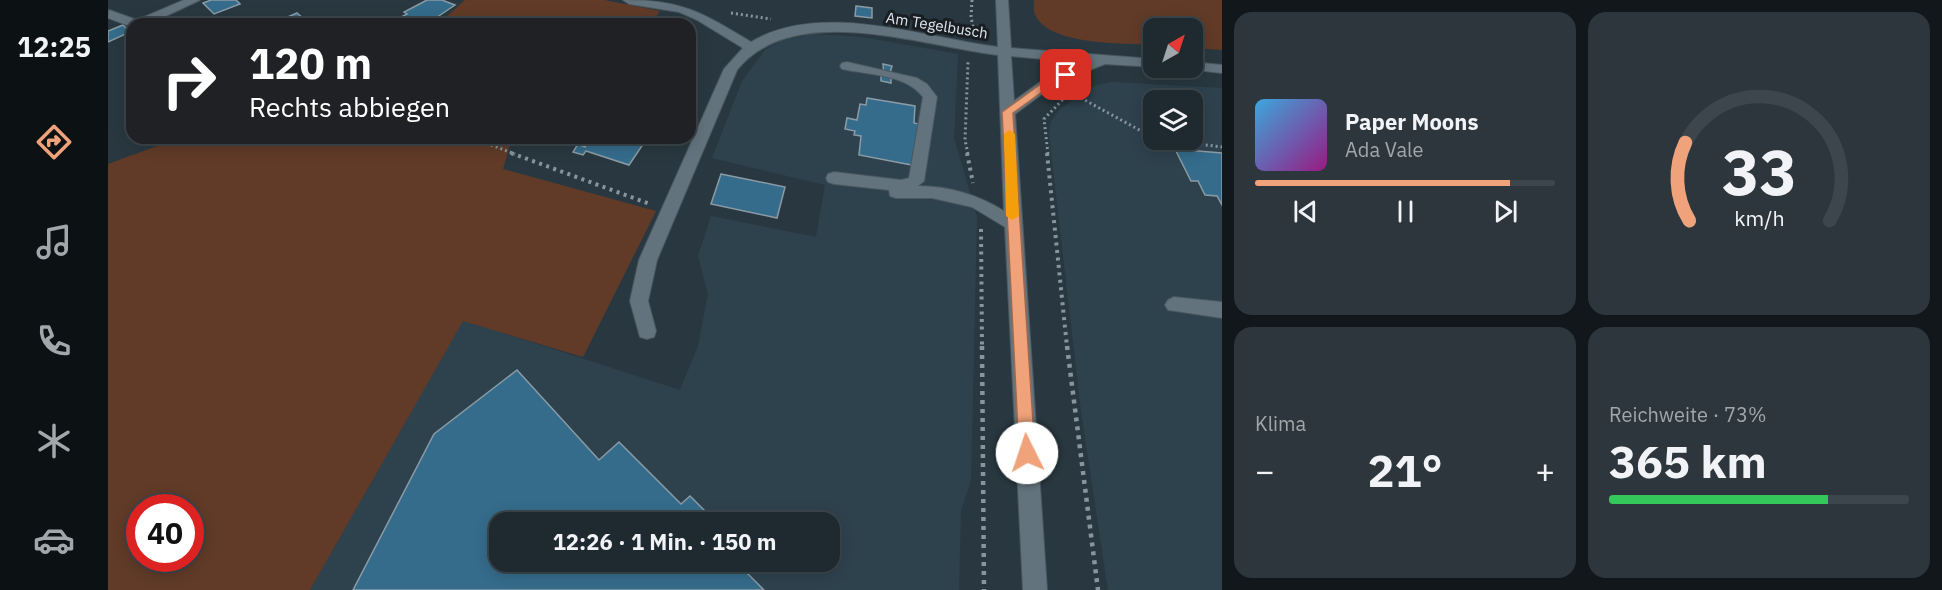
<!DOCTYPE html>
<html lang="de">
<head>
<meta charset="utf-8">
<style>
  :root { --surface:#1f2a30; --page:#2c363c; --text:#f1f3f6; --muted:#a1a7ab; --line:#3c464c; --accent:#f0a27a }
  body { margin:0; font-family:"IBM Plex Sans",sans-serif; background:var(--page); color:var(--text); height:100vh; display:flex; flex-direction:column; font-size:22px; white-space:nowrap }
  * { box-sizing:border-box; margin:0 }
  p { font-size:20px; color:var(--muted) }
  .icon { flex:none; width:33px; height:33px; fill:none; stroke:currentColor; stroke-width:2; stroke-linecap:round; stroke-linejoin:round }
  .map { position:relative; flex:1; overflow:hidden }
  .panel { display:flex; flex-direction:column; gap:12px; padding:12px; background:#11171a; width:720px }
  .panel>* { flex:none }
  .guide { position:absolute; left:18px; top:18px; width:570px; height:126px; border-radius:18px; box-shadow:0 3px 15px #0003,0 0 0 2px var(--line); background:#202124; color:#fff; overflow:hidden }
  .needle { width:39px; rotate:39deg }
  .tools { position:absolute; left:1035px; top:18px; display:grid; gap:12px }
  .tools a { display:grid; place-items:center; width:60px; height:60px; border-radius:12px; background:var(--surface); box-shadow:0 3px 15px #0003,0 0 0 2px var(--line); font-size:30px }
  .speed { position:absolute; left:18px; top:494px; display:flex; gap:12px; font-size:30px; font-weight:700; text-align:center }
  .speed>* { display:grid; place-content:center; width:78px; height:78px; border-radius:50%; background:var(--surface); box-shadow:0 3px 15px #0003,0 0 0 2px var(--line); line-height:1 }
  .speed .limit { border:9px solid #d22; background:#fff; color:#111 }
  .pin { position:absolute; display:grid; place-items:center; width:51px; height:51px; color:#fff; margin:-26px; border-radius:12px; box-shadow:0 3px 9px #0006 }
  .me { position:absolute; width:66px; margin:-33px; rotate:356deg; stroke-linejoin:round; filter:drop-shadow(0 0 4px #0008) }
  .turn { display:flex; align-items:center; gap:21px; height:126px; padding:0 24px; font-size:27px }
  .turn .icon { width:78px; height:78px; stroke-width:2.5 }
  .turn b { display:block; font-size:42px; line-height:51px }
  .big { font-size:45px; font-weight:800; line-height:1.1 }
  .panel .card { flex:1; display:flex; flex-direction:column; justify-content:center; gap:9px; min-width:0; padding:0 21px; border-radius:18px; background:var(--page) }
  .panel .dial { align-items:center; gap:0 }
  .dial svg { height:156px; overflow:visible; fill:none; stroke:var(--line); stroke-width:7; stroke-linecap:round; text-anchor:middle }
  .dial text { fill:var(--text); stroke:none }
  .song { display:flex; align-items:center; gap:18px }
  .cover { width:72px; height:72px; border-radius:9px; background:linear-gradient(135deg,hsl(200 70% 55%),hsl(310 70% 35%)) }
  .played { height:6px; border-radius:3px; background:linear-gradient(90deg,var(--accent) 85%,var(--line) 85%) }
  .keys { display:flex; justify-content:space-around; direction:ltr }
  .heat { display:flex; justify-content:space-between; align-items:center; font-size:33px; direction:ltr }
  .charge { height:9px; border-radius:4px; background:linear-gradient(90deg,#34c759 73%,var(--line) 0) }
  .panel .tiles { flex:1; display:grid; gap:12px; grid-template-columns:repeat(2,1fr) }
  .trip { position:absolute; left:381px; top:512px; width:351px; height:60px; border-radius:18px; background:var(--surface); box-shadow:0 3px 15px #0003,0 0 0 2px var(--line); font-weight:800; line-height:60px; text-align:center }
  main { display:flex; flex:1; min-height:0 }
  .menu { display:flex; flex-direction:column; width:108px; justify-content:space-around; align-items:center; background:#0c1113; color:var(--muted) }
  .menu .icon { width:42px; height:42px }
  .menu .on { color:var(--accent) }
  .menu b { font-size:27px; color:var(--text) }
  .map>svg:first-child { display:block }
  .built { fill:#2e424e; fill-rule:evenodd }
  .green { fill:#613b28; fill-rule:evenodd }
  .building { fill:#356c8b; stroke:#8b9ba6; stroke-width:1.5 }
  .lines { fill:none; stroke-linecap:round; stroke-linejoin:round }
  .minor-casing { stroke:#4a575e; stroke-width:2 }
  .path-far2 { stroke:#89959c; stroke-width:3; stroke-dasharray:2 3; stroke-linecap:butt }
  .path-far1 { stroke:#89959c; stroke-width:4; stroke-dasharray:3 4.5; stroke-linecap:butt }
  .path { stroke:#89959c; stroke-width:4.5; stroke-dasharray:4 5; stroke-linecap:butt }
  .minor { fill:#63737d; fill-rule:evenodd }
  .route { fill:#f0a27a; stroke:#9c694f; stroke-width:1.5 }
  .slow { fill:#f59e0b }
  .labels { text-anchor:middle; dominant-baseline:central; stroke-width:6; stroke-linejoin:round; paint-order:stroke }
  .far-street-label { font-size:15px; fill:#dee7ec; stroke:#181e22 }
</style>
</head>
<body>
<main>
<nav class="menu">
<b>12:25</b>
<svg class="icon on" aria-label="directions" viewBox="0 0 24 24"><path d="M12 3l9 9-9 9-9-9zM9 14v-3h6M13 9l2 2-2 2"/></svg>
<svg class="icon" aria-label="music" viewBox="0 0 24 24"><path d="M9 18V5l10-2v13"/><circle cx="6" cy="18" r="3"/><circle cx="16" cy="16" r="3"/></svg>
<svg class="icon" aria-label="phone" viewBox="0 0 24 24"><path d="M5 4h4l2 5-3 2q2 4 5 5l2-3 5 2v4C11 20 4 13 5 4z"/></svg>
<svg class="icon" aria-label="climate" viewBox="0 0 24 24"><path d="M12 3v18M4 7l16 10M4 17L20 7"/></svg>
<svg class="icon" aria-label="car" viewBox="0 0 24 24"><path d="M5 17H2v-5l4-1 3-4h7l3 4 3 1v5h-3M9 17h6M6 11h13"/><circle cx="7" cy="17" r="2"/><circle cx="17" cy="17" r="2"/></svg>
</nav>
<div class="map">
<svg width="1114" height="590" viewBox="0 0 1114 590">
  <rect width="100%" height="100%" fill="#293840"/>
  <!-- built -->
  <path class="built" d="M704 34 754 37 850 54 846 138 869 217 863 480 853 510 851 590H202L355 320 572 390 590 346 600 294 590 256 603 216 708 237 717 185 604 158 634 81 657 50 673 41ZM392 522H722V561H392Z
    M1004 82 1114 88V590H1000L973 411 941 134 943 121 952 109 974 92 988 85ZM1046 100H1084V140H1046Z"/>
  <!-- green -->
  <path class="green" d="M357 0H496L552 11 543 24H454L431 19 385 24H330Z
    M926 0H1114V50L1085 48 1084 28H1046L1045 45C1017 43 939 46 927 14 925 10 926 4 926 0Z
    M71 138H404L395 169 548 211 475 357 355 321 202 590H0V164ZM32 507H82V558H32Z"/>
  <!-- building -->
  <path class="building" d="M103 0H128L132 4 106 14 95 3Z
    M319 0H334L347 5 319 24 295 16 299 14 296 12Z
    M748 6 764 8V18L747 16Z
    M189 13 202 24H164Z
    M15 25 22 32 0 42V31Z
    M775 64 784 66 781 77H783V83L773 81V75L776 76Z
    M759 98 807 106 806 123 811 124 809 166 751 155 753 136 746 135 747 131 737 129 739 118 749 120 752 104 758 105Z
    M483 138H532L538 140 521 165 478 151 475 155 465 152 470 144 477 147Z
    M1067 149 1114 153V205L1109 196 1097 195 1090 181H1083Z
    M613 174 677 187 669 218 603 204Z
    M409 370 491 460 511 442 573 504 582 496 608 522H392V561H645L637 571 656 590H245L326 434Z"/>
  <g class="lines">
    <!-- minor casing -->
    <g class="minor-casing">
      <path id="minor" d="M76 0H92L41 24H24V27L0 18 1 10 29 20Z
        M515 0C575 0 593 12 643 42 713 0 815 38 890 47L888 0H900L903 48 1046 59V67L997 64 949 83 907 114 939 590H915L897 227 864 207 824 198H788L782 196 781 190 726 184 720 182 718 178 720 174 726 172 793 180 801 178 815 97C798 74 760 75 734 69L732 66 734 63 739 62 809 78 819 84 829 97 816 181 810 186C841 186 870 195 896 211L890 55C814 46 685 0 629 70L549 260 540 301 548 331 546 337 539 339 532 337 522 301 531 260 616 69 635 48 589 20 571 12 521 4ZM903 56 979 63 939 77 906 101Z
        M1084 62 1114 65V73L1079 69 1084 68Z
        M1066 297 1114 302V318L1060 310 1057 305 1060 300Z"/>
    </g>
    <!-- path-far2 -->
    <path class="path-far2" d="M864 0 863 17 866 32
      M623 13 663 19
      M1049 140 1067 149
      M1058 140 1114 147
      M383 145 407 154
      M860 154 857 140 860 62
      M940 154 936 119 962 92 1046 138"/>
    <!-- path-far1 -->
    <path class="path-far1" d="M403 153 542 204
      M859 153 865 183
      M939 153 959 347
      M873 229 874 347"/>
    <!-- path -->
    <path class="path" d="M874 346 876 590
      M959 346 990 590"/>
    <!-- minor -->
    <use href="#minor" class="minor"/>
  </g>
  <!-- route -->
  <path class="route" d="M958 72 963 75 948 82 905 113 927 453 924 458 919 460 913 458 911 453 894 112 941 78Z"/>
  <!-- slow -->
  <path class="slow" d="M901 130 907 134 911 216 904 220 898 216 896 134Z"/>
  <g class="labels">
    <!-- far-street labels -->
    <g class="far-street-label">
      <text transform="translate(829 25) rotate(9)">Am Tegelbusch</text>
    </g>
  </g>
</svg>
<div class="tools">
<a><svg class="needle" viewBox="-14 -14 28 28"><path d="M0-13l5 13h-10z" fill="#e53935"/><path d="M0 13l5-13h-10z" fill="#a1a7ab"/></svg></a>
<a><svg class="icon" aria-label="layers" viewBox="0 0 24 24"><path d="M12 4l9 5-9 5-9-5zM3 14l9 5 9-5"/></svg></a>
</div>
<div class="speed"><div class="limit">40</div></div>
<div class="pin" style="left:958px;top:75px;background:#d93025"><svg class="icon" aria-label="arrive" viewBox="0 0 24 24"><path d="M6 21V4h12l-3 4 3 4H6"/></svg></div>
<svg class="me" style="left:919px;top:453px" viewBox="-20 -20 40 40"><circle r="19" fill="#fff"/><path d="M0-13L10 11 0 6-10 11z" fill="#f0a27a"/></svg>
<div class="trip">12:26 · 1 Min. · 150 m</div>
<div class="guide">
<div class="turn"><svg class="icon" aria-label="right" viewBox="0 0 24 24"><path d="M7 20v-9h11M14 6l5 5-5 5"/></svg><div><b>120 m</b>Rechts abbiegen</div></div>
</div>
</div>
<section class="panel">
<div class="tiles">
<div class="card">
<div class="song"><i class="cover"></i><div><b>Paper Moons</b><p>Ada Vale</p></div></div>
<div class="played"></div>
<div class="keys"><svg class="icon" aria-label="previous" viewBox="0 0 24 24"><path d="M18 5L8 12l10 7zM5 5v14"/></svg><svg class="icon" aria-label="pause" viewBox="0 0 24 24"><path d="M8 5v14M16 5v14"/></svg><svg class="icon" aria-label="next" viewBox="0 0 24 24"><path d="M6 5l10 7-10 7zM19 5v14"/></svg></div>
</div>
<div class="card dial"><svg viewBox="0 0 100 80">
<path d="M14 69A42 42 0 1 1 86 69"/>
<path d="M14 69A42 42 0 0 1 12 29" stroke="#f0a27a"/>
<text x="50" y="56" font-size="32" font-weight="700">33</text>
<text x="50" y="72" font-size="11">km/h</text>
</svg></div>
<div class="card"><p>Klima</p>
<div class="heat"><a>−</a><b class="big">21°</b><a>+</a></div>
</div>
<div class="card"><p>Reichweite · 73%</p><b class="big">365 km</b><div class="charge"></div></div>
</div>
</section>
</main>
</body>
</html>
